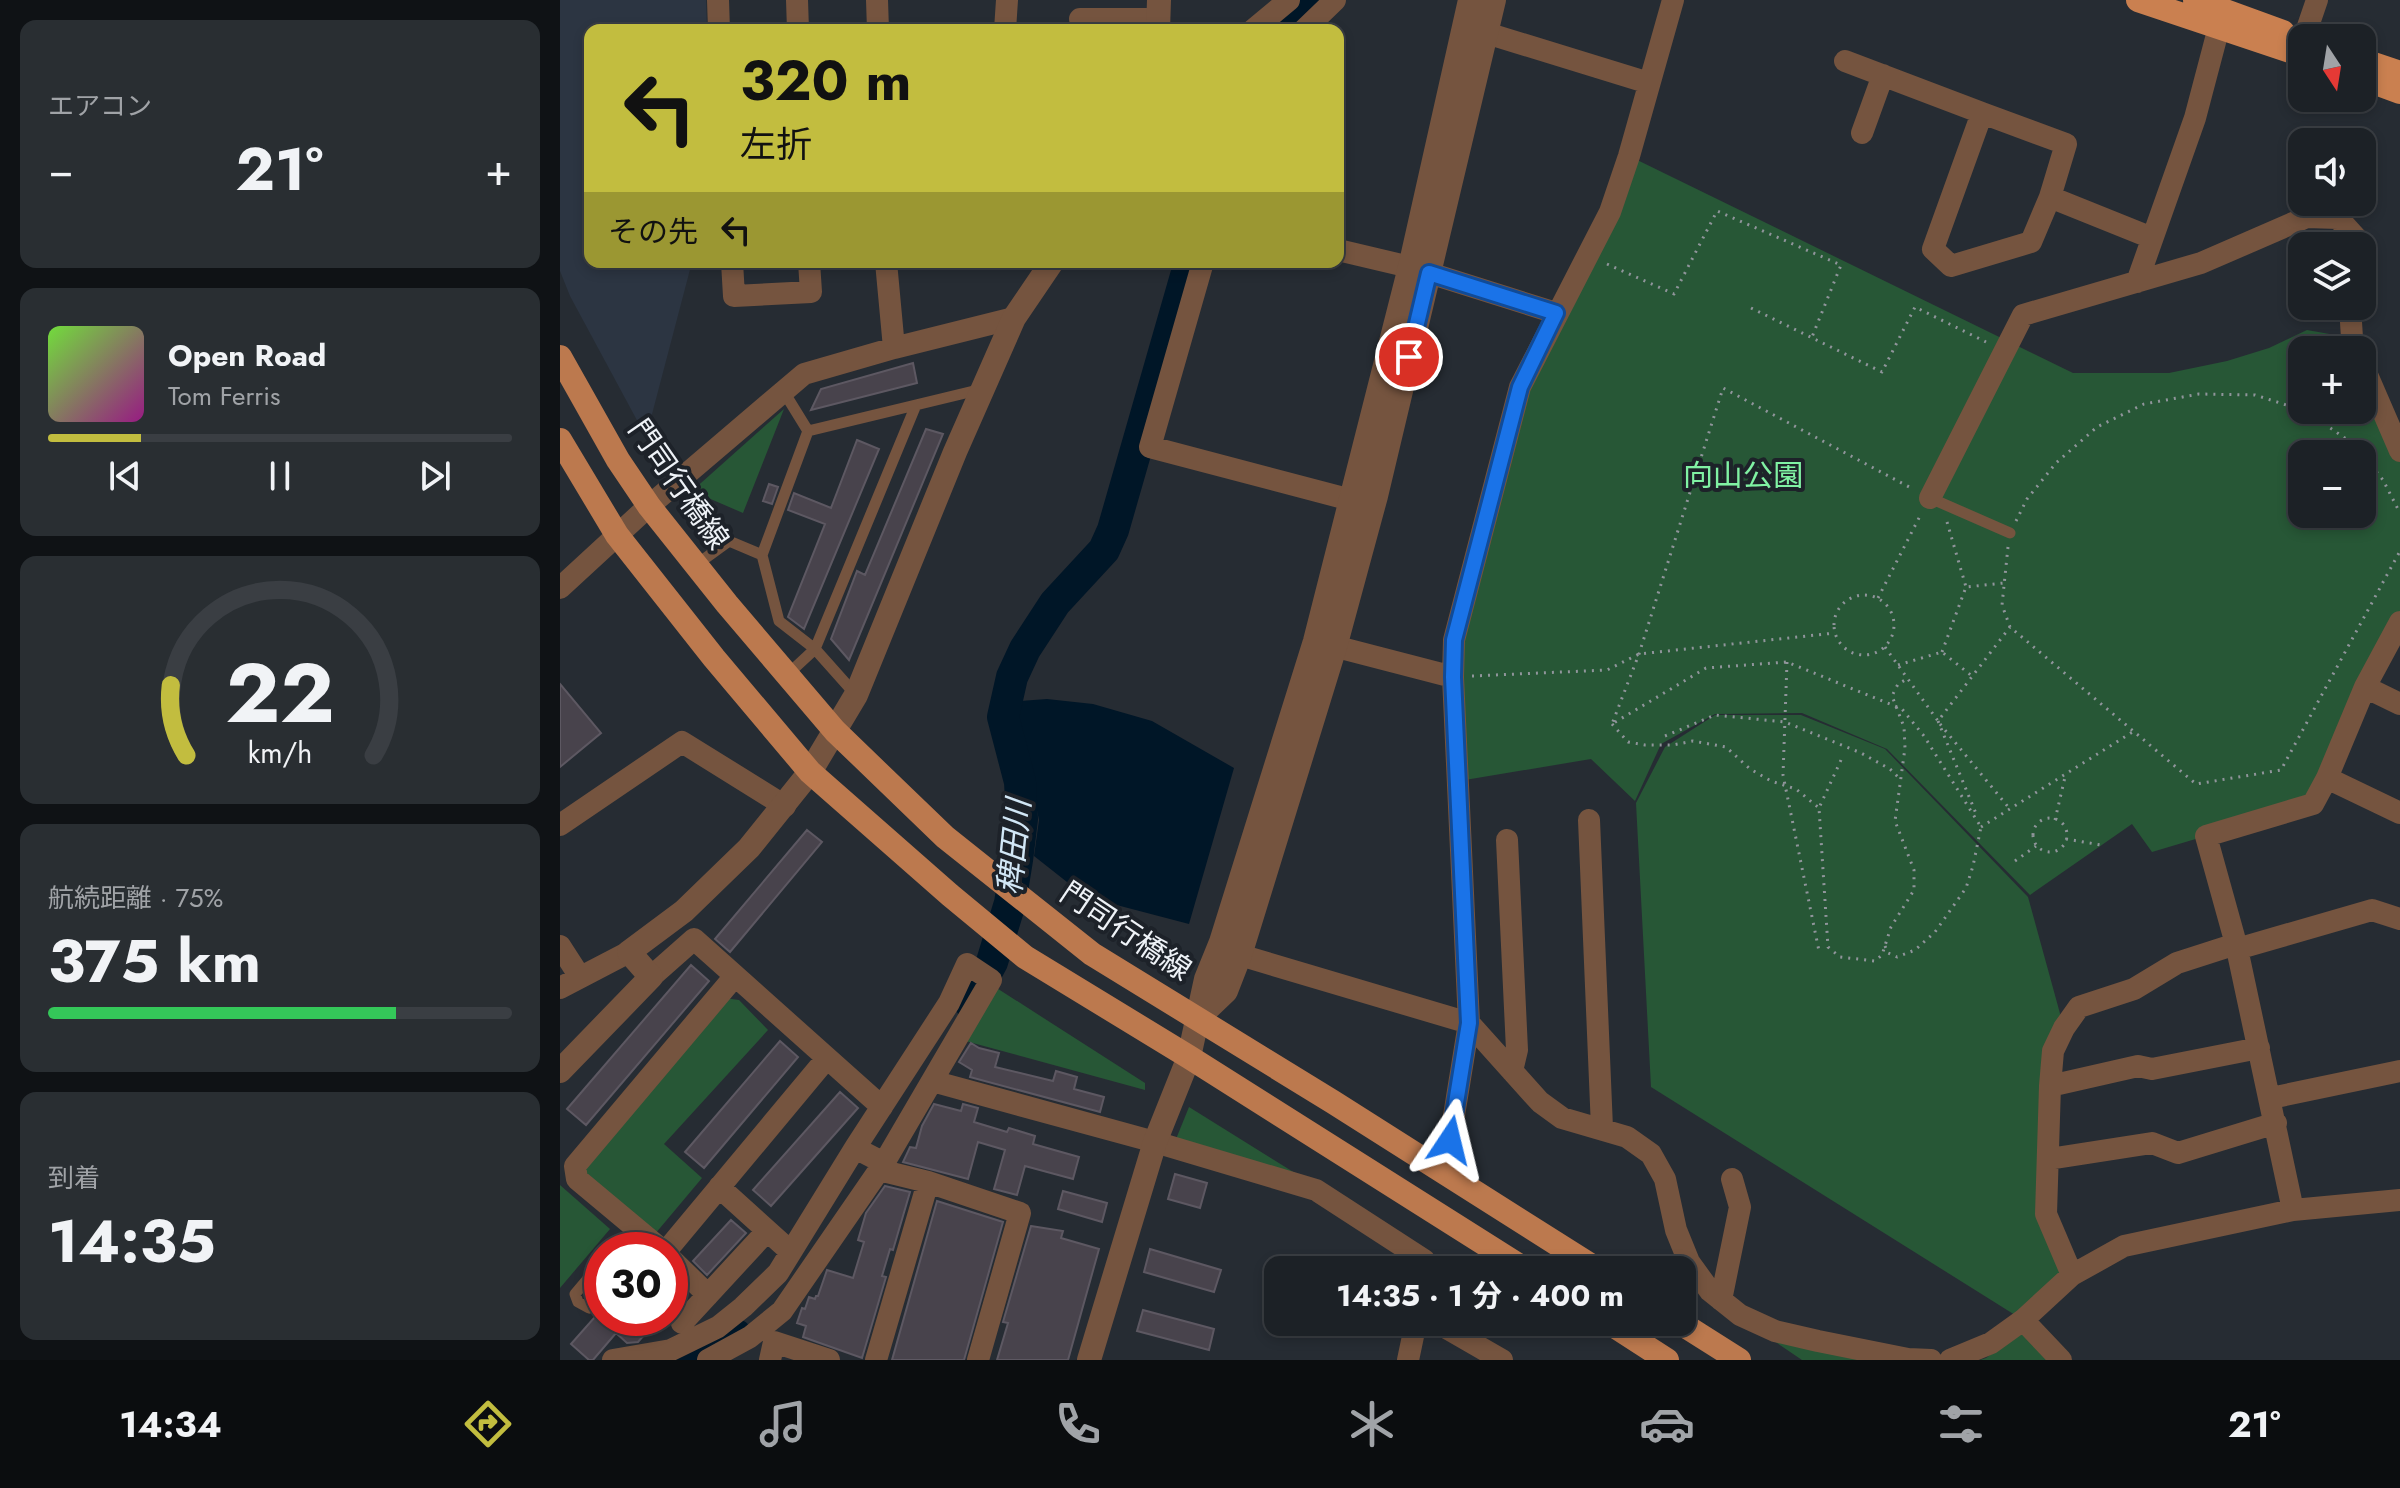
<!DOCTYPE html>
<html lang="ja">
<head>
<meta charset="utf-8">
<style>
  :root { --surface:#1c2126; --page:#292e32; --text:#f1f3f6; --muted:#a0a3a7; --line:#3a3e43; --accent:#c2bd3f }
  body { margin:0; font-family:Jost,"Noto Sans JP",sans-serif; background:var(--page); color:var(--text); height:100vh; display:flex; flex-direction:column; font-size:30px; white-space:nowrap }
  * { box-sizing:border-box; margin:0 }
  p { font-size:26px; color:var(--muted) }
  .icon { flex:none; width:44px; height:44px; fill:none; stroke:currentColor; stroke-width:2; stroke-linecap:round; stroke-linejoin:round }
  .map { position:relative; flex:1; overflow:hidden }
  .sheet { display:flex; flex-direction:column; gap:20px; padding:20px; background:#0f1215; width:560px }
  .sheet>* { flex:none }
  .top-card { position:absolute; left:24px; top:24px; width:760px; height:244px; border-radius:16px; box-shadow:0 4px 12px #0003,0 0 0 2px var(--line); background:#c2bd3f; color:#111; overflow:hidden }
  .needle { width:52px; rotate:168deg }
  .fabs { position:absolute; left:1728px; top:24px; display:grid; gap:16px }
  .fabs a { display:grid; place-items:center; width:88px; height:88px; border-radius:16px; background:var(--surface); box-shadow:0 4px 12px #0003,0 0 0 2px var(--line); font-size:40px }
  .speed { position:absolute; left:24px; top:1232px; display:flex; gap:16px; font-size:40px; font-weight:700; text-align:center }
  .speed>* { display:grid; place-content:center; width:104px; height:104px; border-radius:50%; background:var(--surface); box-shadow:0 4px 12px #0003,0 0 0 2px var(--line); line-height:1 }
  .speed .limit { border:12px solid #d22; background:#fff; color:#111 }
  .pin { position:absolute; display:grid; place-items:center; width:68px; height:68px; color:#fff; margin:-34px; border:4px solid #fff; border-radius:50%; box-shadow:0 2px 8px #0007 }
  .me { position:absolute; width:88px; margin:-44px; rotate:10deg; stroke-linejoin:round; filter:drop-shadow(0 0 6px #0008) }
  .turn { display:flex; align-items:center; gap:28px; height:168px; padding:0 24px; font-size:36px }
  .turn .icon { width:104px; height:104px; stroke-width:2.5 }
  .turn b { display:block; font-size:56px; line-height:68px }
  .then { display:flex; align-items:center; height:76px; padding:0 24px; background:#0003; gap:16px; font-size:30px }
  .big { font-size:60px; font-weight:700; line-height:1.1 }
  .sheet .widget { flex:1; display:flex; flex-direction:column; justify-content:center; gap:12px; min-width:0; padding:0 28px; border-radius:16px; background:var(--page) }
  .sheet .dial { align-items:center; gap:0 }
  .dial svg { height:208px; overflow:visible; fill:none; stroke:var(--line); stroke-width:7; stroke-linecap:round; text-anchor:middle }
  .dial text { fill:var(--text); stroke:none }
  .song { display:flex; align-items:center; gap:24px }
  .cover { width:96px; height:96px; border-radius:12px; background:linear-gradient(135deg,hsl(100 70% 55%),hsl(310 70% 35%)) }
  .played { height:8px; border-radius:4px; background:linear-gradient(90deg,var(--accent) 20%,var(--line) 20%) }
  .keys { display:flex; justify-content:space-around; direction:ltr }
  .heat { display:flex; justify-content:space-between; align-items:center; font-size:44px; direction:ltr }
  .charge { height:12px; border-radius:6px; background:linear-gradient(90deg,#34c759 75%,var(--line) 0) }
  .trip { position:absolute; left:704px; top:1256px; width:432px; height:80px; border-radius:16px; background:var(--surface); box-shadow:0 4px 12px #0003,0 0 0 2px var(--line); font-weight:700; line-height:80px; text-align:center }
  .tabs { display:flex; height:128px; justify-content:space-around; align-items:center; background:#0b0d0f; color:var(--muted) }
  .tabs .icon { width:56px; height:56px }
  .tabs .selected { color:var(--accent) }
  .tabs b { font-size:36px; color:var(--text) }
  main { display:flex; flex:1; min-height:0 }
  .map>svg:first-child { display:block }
  .built { fill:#2c3542 }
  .green { fill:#275736; fill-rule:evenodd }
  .water { fill:#001627 }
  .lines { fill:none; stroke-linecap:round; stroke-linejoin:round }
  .river { stroke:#001627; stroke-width:32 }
  .building { fill:#48434c; stroke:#5d5862; stroke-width:2 }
  .path { stroke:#90959b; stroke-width:3; stroke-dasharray:2 6; stroke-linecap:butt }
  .service { stroke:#75543f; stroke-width:11 }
  .minor { stroke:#75543f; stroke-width:22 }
  .tertiary { stroke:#75543f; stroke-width:24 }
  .primary { stroke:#bc794e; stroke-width:24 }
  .trunk { stroke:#ca8050; stroke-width:24 }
  .route-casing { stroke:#114b97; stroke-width:20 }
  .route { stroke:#1a73e8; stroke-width:14 }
  .labels { text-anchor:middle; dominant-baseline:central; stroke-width:8; stroke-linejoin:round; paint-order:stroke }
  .park-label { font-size:30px; fill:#80f1a3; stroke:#1d2229 }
  .street-label { font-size:30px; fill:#eef2f7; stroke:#1d2229 }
  .water-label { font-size:32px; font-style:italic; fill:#d2e7f6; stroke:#1d2229 }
</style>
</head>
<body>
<main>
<section class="sheet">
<div class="widget"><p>エアコン</p>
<div class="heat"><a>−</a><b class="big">21°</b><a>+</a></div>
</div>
<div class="widget">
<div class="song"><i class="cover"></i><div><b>Open Road</b><p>Tom Ferris</p></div></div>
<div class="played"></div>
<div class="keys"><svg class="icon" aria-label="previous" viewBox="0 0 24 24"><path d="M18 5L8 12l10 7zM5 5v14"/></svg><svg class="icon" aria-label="pause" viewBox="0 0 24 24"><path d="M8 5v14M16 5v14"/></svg><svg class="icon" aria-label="next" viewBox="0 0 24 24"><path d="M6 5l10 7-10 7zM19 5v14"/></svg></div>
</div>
<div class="widget dial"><svg viewBox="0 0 100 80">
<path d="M14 69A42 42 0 1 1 86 69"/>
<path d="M14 69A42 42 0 0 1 8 42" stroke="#c2bd3f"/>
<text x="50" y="56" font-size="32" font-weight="700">22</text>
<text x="50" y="72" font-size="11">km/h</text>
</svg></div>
<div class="widget"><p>航続距離 · 75%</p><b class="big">375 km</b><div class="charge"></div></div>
<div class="widget"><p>到着</p><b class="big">14:35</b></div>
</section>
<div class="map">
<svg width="1840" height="1360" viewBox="0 0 1840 1360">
  <rect width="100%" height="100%" fill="#262c33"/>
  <!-- built -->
  <path class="built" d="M0 0H146L147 30H30V262H132L86 437 10 296 0 271Z"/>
  <!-- green -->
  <path class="green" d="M1069 156 1513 373H1609L1667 361 1709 348 1747 330 1792 338 1797 350H1742V410H1802V363L1840 451V622L1753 804 1592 852 1572 824 1470 895 1327 749 1242 713 1155 714 1101 744 1075 801 1031 759 899 781 893 678 960 387ZM1742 454H1802V514H1742Z
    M224 409 183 513 132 491Z
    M1155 715H1241L1325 749 1468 897 1504 1028 1486 1214 1512 1275 1463 1320 1091 1087 1076 803 1105 747Z
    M432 985 585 1083V1090L398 1039Z
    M164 998 179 1000 208 1030 104 1144 142 1178 95 1234 22 1173Z
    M629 1107 743 1178 614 1144Z
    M0 1185 50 1229 0 1288Z
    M1464 1330 1494 1360H1420L1426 1358Z
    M1214 1341 1326 1360H1242Z"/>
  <!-- water -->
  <path class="water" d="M487 699 533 704 592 721 674 768 629 924 526 897 474 856 479 820 471 781 453 729 460 701Z"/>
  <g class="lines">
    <!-- river -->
    <path class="river" d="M723 30 757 0
      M410 1003 432 962 450 903 457 860 462 819 460 782 443 717 452 677 465 649 495 603 544 550 553 530 630 262
      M125 1360 144 1353 176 1335"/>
  </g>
  <!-- building -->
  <path class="building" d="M353 363 357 383 251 410 261 389Z
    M366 429 383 434 289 660 271 639 297 571 305 575Z
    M297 440 319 449 244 629 228 617 265 524 228 510 234 493 271 508Z
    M209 484 218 487 212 504 203 501Z
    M0 684 41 733 0 767Z
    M247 830 262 842 170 952 155 939Z
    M131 965 149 981 26 1125 7 1109Z
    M220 1041 238 1057 144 1168 125 1152Z
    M411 1043 419 1048 439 1053 435 1067 493 1081 496 1071 517 1077 514 1089 544 1097 540 1112 410 1077 412 1070 399 1062Z
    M280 1092 298 1108 211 1206 193 1190Z
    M374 1104 401 1111 403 1104 418 1108 414 1122 447 1132 449 1128 475 1136 473 1144 519 1157 513 1179 465 1166 457 1195 434 1189 445 1150 418 1142 408 1179 343 1162 350 1147 356 1148 362 1126Z
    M615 1174 647 1183 640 1208 608 1199Z
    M325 1186 350 1192 333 1250 330 1249 322 1276 326 1277 302 1358 243 1337 246 1326 237 1323 242 1308 245 1309 249 1297 255 1299 256 1296H258L267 1270 293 1278 304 1242 298 1240 306 1213Z
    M503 1191 547 1203 542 1222 498 1209Z
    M377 1201 443 1222 404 1360H332Z
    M171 1220 186 1233 147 1275 133 1261Z
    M471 1226 503 1231 501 1238 539 1249 508 1360H437L448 1323 443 1322Z
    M590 1249 661 1270 654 1292 584 1272Z
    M583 1310 654 1329 649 1350 577 1331Z
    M34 1318H99L78 1342 67 1343 56 1333 33 1360H29L11 1344Z"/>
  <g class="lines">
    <!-- path -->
    <path class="path" d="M1047 264 1114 294 1157 211 1281 265 1252 337
      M1191 308 1322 372 1355 307 1426 342
      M1744 410 1795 445 1823 480 1840 513
      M1456 521 1467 499 1496 463 1537 427 1584 404 1639 394 1695 395 1742 410
      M1387 522 1406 587
      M1448 547 1442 605 1450 627 1636 784 1721 770 1840 551
      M1274 625a30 30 0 1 1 60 0a30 30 0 1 1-60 0Z
      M1318 598 1360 516
      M1325 647 1378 721 1450 627
      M1382 652 1406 587 1444 583
      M1227 662 1223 775 1259 951
      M1338 665 1382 652 1412 676
      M912 676 1047 670 1079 654 1275 633
      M1378 721 1417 816
      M1052 724 1068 742 1085 745H1113L1133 741 1166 747 1190 769 1211 781 1236 789 1259 808
      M1380 724 1449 808
      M1105 736 1155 715 1225 722 1301 753 1330 769 1341 780
      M1281 760 1259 808 1268 947 1280 957 1315 961 1322 955 1331 927 1354 890V870L1335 821 1345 748 1344 727 1332 696 1338 684 1347 679
      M1473 835a17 17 0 1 1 34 0a17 17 0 1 1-34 0Z
      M1495 820 1505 777
      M1421 827 1574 731
      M1506 839 1541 845
      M1455 861 1476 846
      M1325 946 1328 953 1337 957 1355 950 1375 932 1406 888 1413 866 1421 827 1364 736 1342 709 1227 662 1146 668 1052 724 1079 654 1163 388 1353 489"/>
    <!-- service -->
    <path class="service" d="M224 392 248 431
      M1370 498 1450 533
      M202 555 219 621 255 649 296 695
      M136 565 169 541 202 555 248 431 422 389
      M227 675 255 649 356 405
      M69 1250 86 1237
      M37 1268 42 1294 29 1308 18 1302 15 1294 42 1262"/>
    <!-- minor -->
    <path class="minor" d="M158 0 159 30
      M237 0 238 30
      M317 0 318 30
      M520 19H598
      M910 28 1089 83
      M445 30 447 0
      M693 30 729 0
      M744 30 775 0
      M1744 38 1757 0
      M1285 61 1422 113 1373 249 1391 266 1471 242 1490 197 1592 238
      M1422 113 1506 144 1490 197
      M1302 133 1323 75
      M778 250 850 267 996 313
      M172 262 174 296 251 292 249 262
      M326 262 334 348
      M643 262 590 447 791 500
      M1577 282 1635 118 1659 27
      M1790 306 1792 338 1797 350
      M1802 363 1840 451
      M1370 498 1463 315 1641 263 1747 217 1778 218 1797 239 1796 246
      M0 588 89 506 244 374 334 348 454 318
      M758 642 893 677
      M1805 687 1840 704
      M1767 778 1840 813
      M1029 820 1042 1128
      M0 825 122 742 225 806
      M947 840 957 1050 952 1071
      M665 945 680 955 909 1023 980 1102 1002 1118 1067 1137 1091 1154 1105 1179 1116 1230 1129 1262 1150 1291 1180 1315 1215 1331 1258 1341 1348 1359 1371 1360
      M0 946 20 977
      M1677 949 1812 910 1840 919
      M91 977 134 939 322 1107
      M0 988 69 952
      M372 1081 595 1142 756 1190 864 1260 863 1270
      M1490 1086 1578 1066 1592 1069 1699 1048
      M1711 1098 1840 1071
      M295 1148 389 1003 407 964 431 980 324 1163
      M1489 1159 1592 1143 1618 1153 1716 1123
      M879 1168 890 1140 909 1023 893 677 894 640 960 387 1050 212 1069 156 1113 0
      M319 1170 368 1182 460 1213 418 1360
      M159 1187 231 1252
      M1733 1210 1676 944 1646 836 1753 804 1767 778 1805 687 1840 622
      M102 1250 17 1179 15 1166 175 976
      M107 1250 267 1058
      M110 1258 148 1295
      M1512 1275 1486 1214 1490 1086 1493 1051 1504 1028 1519 1007 1574 989 1617 963 1676 944
      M1161 1300 1180 1207 1172 1179
      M1463 1320 1501 1360
      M876 1322 942 1360
      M122 1323 207 1231
      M53 1360 111 1350 158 1327 183 1307 218 1273 295 1148 324 1163 222 1311 190 1337 148 1360
      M210 1360 214 1342 269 1360
      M316 1360 368 1182
      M848 1360 856 1322
      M1390 1360 1431 1343 1463 1320 1512 1275 1564 1246 1733 1210 1840 1200"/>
    <!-- tertiary -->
    <path class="tertiary" d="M598 30 599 0
      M638 1018 666 991 680 955 775 647 816 496 934 0
      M0 1071 91 977 69 952 124 911 189 848 250 772 296 695 395 452 454 318 492 262
      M529 1360 595 1142 629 1057 646 979 661 942 755 641 850 267 910 0"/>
    <!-- primary -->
    <path class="primary" d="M0 357 58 460 89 506 167 604 275 731 385 837 532 954 773 1102 1038 1270
      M0 440 57 535 154 658 250 772 390 895 465 957 629 1057 966 1270
      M1048 1322 1107 1360
      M1119 1322 1179 1360"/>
    <!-- trunk -->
    <path class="trunk" d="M1578 0 1742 55
      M1635 0 1723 32
      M1802 60 1840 73
      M1802 78 1840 92"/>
  </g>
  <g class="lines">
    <!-- route casing -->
    <g class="route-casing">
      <path id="route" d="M849 357 869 273 996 313 960 387 894 640 893 677 909 1023 890 1140"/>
    </g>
    <!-- route -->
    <use href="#route" class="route"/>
  </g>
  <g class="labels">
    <!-- park labels -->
    <g class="park-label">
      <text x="1183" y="475">向山公園</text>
    </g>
    <!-- street labels -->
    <g class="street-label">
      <text transform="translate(119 484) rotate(55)">門司行橋線</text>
      <text transform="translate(566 931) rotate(34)">門司行橋線</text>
    </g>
    <!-- water labels -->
    <g class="water-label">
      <text transform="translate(454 847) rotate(-84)">稗田川</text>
    </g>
  </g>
</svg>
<div class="fabs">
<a><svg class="needle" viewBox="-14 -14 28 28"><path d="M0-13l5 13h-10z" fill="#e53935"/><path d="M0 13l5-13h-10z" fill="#a0a3a7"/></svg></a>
<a><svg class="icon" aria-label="sound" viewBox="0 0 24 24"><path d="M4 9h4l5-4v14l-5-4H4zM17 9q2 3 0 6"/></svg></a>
<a><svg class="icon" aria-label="layers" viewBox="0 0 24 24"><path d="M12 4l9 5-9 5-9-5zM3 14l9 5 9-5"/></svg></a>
<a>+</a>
<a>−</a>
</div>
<div class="speed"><div class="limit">30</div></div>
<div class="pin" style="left:849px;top:357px;background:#d93025"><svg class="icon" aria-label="arrive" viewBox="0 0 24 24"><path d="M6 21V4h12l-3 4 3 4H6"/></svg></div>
<svg class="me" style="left:890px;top:1140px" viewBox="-20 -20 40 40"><path d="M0-17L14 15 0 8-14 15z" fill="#1a73e8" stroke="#fff" stroke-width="4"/></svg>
<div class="trip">14:35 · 1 分 · 400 m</div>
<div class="top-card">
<div class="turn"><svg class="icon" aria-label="left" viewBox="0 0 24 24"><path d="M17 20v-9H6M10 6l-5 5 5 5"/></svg><div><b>320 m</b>左折</div></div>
<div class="then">その先<svg class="icon" aria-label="left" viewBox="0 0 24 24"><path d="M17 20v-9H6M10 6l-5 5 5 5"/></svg></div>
</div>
</div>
</main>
<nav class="tabs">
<b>14:34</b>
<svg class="icon selected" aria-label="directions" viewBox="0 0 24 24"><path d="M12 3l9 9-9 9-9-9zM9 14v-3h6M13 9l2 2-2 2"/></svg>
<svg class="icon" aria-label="music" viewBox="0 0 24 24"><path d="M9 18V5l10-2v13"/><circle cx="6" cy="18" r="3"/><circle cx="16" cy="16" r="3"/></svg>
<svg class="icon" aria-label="phone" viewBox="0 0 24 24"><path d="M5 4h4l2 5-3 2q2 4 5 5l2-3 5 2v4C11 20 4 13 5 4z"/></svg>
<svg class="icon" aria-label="climate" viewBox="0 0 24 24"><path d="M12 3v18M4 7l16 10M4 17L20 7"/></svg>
<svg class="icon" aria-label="car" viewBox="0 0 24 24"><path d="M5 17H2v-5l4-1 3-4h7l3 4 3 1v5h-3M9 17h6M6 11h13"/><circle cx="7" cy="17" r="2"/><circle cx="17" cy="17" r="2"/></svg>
<svg class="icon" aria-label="filters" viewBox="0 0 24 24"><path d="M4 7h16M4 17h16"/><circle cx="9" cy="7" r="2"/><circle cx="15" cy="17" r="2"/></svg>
<b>21°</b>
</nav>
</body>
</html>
